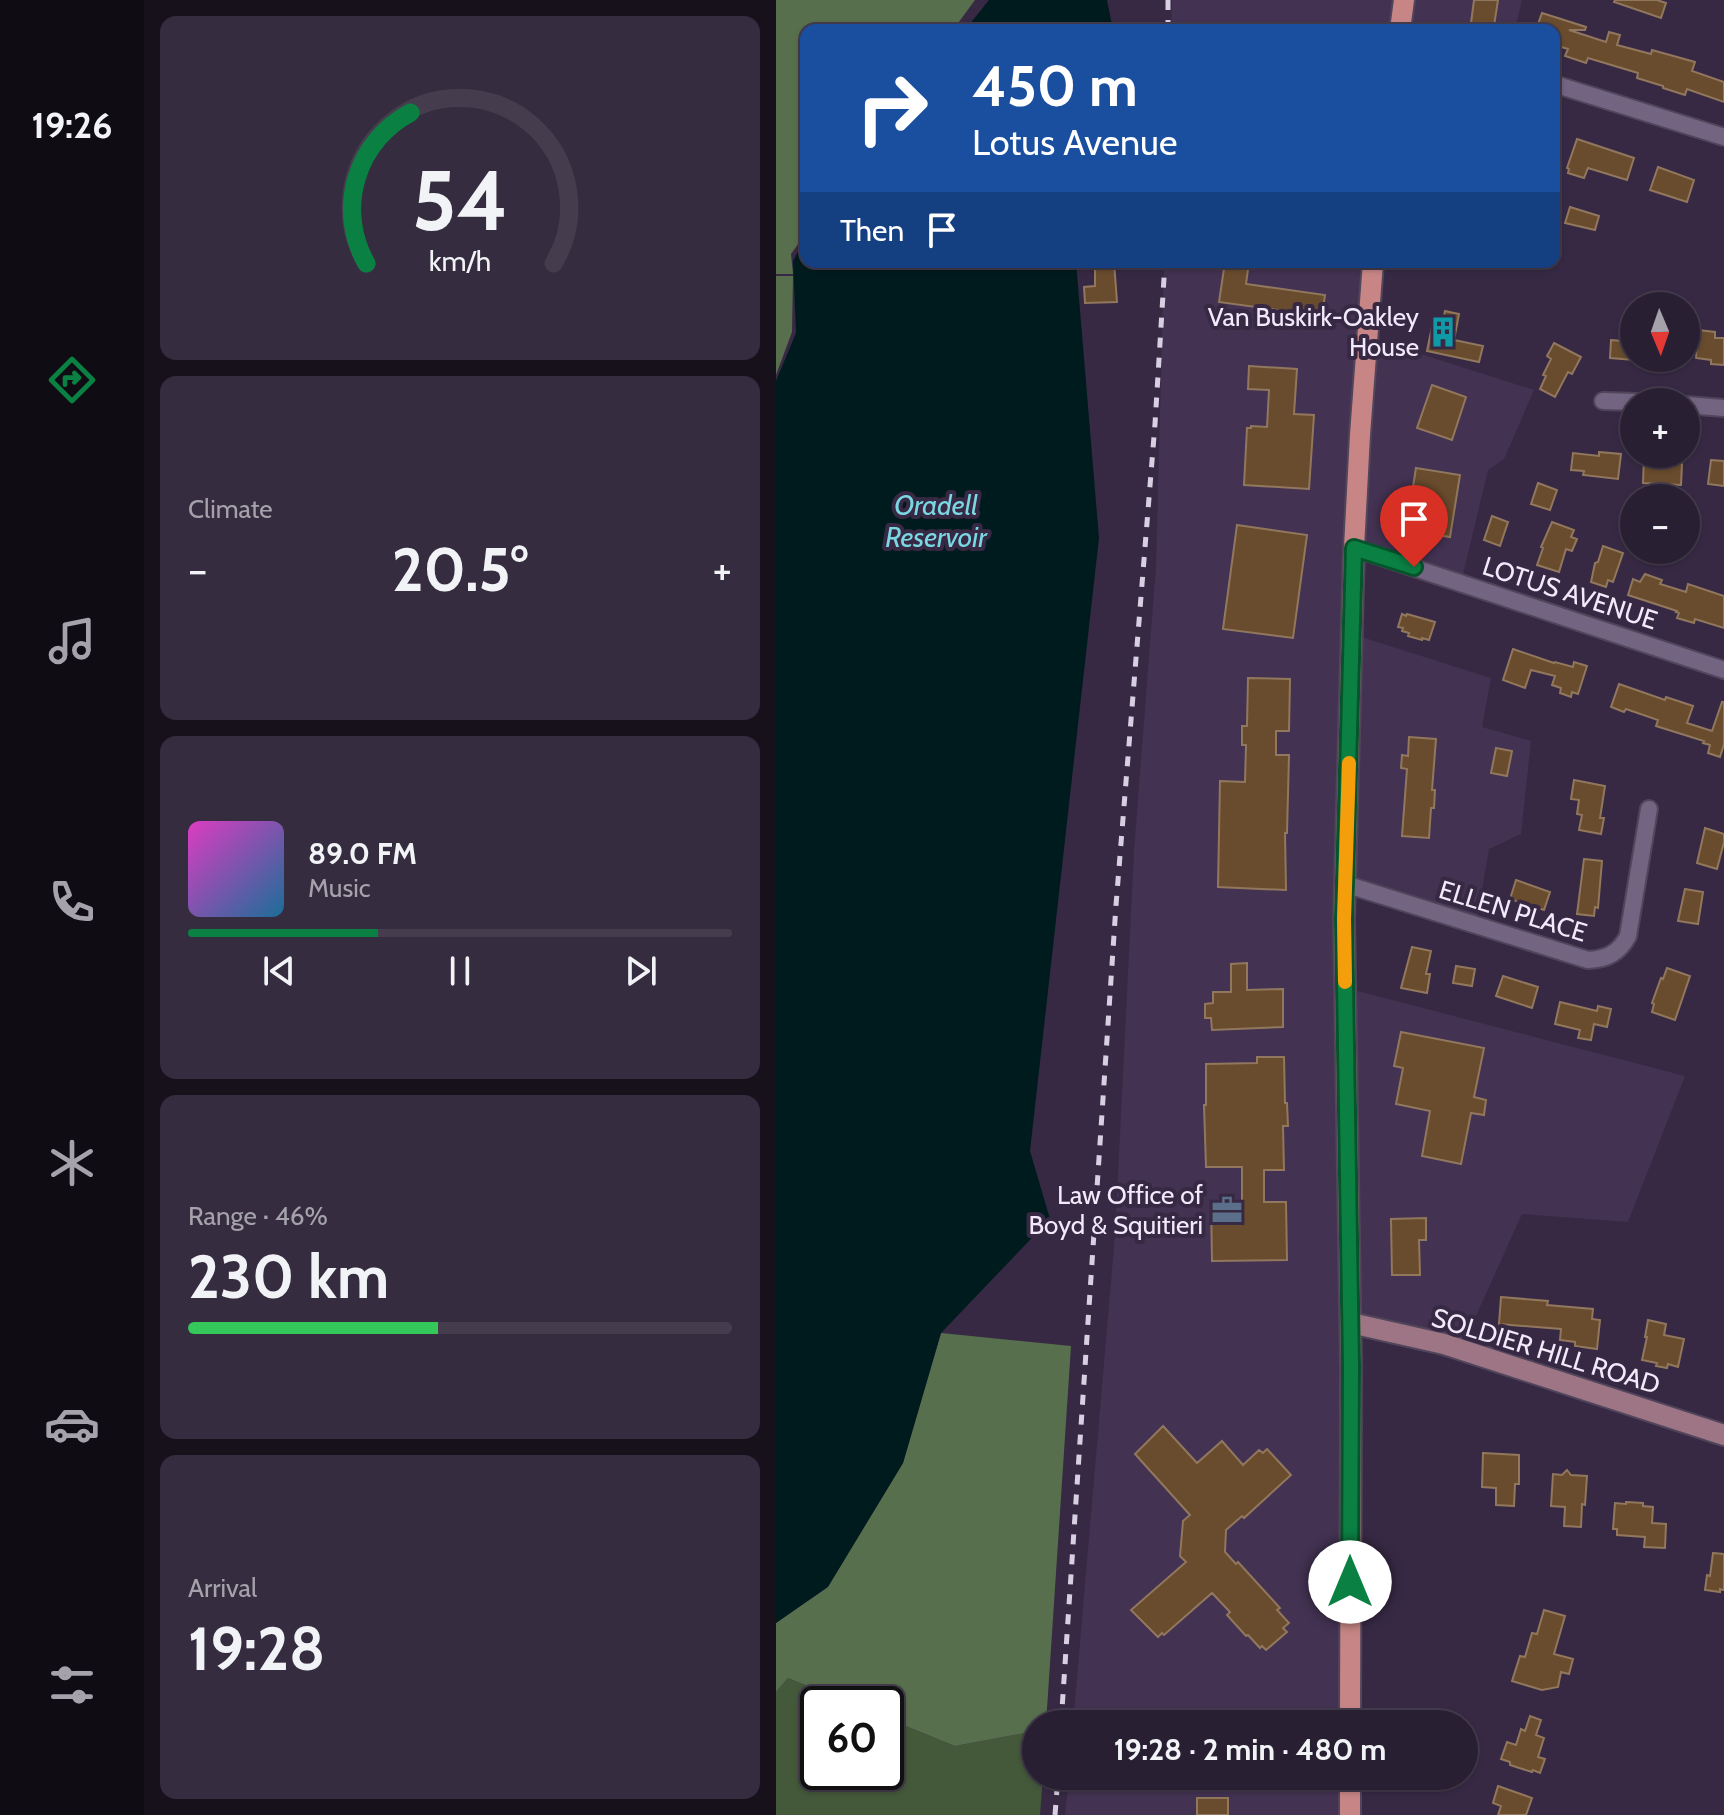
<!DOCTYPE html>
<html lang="en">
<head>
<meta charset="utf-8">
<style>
  :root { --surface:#291f33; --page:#352c3f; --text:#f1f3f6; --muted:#a5a2ac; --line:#453d4e; --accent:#0b8043 }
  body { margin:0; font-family:Cabin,sans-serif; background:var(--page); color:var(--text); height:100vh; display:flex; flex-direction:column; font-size:30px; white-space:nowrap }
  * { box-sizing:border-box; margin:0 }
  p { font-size:26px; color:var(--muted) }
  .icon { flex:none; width:44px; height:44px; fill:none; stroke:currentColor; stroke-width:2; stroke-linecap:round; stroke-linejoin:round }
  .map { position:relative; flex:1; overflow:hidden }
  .side { display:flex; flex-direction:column; gap:16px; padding:16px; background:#17111c; width:632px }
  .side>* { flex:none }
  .hud { position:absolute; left:24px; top:24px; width:760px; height:244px; border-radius:16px; box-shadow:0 2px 6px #0004,0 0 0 2px var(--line); background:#1a4fa0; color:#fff; overflow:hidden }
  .needle { width:52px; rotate:178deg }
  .buttons { position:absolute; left:844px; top:292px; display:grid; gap:16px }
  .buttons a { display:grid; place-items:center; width:80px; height:80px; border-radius:50%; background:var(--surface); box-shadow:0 2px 6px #0004,0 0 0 2px var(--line); font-size:40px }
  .speed { position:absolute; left:24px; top:1686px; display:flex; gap:16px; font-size:40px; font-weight:700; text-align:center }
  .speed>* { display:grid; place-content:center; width:104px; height:104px; border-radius:50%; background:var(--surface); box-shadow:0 2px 6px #0004,0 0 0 2px var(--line); line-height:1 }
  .speed .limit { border:4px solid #111; border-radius:12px; background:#fff; color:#111 }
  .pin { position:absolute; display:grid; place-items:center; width:68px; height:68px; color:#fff; margin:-82px -34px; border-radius:50% 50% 50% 0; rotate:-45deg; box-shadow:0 0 8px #0007 }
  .pin .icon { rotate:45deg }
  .me { position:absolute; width:88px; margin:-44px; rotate:0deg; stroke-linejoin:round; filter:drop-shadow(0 0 6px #0008) }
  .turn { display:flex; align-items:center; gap:28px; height:168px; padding:0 40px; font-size:36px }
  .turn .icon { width:104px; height:104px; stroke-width:2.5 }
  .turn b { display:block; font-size:56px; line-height:68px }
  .then { display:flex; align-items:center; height:76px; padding:0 40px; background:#0003; gap:16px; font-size:30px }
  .big { font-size:60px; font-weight:700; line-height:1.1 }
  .side .widget { flex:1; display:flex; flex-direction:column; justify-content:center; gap:12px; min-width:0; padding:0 28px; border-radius:16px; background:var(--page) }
  .side .dial { align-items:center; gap:0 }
  .dial svg { height:208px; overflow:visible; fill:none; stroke:var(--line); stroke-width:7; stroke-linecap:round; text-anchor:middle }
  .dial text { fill:var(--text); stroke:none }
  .song { display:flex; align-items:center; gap:24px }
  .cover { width:96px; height:96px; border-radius:12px; background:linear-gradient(135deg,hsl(310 70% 55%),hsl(200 70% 35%)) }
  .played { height:8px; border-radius:4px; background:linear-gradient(90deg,var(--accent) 35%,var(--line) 35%) }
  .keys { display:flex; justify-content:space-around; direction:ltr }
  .heat { display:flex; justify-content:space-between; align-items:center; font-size:44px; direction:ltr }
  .charge { height:12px; border-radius:6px; background:linear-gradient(90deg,#34c759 46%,var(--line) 0) }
  .trip { position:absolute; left:246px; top:1710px; width:456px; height:80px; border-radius:40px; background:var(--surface); box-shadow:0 2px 6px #0004,0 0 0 2px var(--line); font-weight:700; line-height:80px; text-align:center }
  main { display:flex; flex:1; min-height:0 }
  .dock { display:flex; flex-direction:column; width:144px; justify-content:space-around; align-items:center; background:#100c14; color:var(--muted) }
  .dock .icon { width:56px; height:56px }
  .dock .on { color:var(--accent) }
  .dock b { font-size:36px; color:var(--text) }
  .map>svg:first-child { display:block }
  .built { fill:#433252 }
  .green { fill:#44583a }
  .forest { fill:#586f4d }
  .water { fill:#001b1e }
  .building { fill:#694c2d; stroke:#91775d; stroke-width:2 }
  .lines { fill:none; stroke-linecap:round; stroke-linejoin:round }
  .street-casing { stroke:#51455c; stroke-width:20 }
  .secondary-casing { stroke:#51455c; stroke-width:24 }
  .primary-casing { stroke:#51455c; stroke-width:24 }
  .street { stroke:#736482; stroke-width:16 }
  .secondary { stroke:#9d7584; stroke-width:20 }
  .primary { stroke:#c78685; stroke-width:20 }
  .rail { stroke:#d8d0e2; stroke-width:5; stroke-dasharray:10 10; stroke-linecap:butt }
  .route-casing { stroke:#07532c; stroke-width:20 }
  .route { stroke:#0b8043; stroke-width:14 }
  .slow { stroke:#f59e0b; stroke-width:14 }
  .labels { text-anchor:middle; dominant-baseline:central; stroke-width:8; stroke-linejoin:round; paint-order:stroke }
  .poi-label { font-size:26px; fill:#f2eafb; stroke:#372944; text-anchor:end }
  .street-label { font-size:26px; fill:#f2eafb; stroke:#372944 }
  .water-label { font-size:28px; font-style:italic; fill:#7bd8e2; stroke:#372944 }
</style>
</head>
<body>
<main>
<nav class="dock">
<b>19:26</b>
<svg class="icon on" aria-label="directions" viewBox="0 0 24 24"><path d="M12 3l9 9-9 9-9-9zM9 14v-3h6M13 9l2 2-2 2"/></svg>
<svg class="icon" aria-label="music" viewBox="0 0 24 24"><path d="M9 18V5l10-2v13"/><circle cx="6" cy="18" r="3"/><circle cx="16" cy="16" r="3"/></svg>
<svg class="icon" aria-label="phone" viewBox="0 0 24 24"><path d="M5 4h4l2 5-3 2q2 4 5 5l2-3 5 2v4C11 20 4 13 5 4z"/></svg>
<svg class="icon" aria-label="climate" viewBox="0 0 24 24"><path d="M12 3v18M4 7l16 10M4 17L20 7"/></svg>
<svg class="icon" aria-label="car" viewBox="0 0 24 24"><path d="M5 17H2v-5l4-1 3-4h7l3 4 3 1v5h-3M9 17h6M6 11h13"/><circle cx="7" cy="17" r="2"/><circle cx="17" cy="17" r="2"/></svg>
<svg class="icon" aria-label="filters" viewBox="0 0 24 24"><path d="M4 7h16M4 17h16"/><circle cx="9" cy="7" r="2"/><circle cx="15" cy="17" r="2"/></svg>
</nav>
<section class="side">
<div class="widget dial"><svg viewBox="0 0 100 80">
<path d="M14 69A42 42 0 1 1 86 69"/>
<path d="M14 69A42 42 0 0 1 31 11" stroke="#0b8043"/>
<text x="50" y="56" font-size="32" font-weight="700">54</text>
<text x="50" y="72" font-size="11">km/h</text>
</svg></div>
<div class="widget"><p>Climate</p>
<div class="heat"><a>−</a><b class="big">20.5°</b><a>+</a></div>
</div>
<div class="widget">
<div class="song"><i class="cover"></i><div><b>89.0 FM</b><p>Music</p></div></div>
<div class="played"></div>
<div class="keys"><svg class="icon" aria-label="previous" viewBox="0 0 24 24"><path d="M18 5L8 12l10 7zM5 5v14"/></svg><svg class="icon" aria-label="pause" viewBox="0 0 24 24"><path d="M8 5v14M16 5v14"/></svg><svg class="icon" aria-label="next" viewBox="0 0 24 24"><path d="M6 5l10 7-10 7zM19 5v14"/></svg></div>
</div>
<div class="widget"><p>Range · 46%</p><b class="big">230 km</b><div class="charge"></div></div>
<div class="widget"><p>Arrival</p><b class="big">19:28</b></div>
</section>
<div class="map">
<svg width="948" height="1815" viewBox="0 0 948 1815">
  <rect width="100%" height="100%" fill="#372944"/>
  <!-- built -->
  <path class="built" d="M396 0H746L739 30H395Z
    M388 262H597L591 337 758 390 728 459 712 470 685 583 579 548 576 634 715 678 706 727 755 741 745 834 713 849 700 925 570 884V988L909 1076 852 1222 746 1214 685 1349 575 1323 574 1724H297L339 1235 358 851 380 566Z
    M293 1776H574V1815H289Z"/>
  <!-- green -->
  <path class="green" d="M12 1678 76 1704H42V1772H110V1718L179 1746 260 1731V1776H267L264 1815H0V1692Z"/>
  <!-- forest -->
  <path class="forest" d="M0 0H199L177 30H30V233L15 254 17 274H0Z
    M0 276H17L16 332 0 375Z
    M165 1333 295 1346 270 1724H260V1731L179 1746 110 1718V1704H76L12 1678 0 1692V1623L52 1586 127 1463Z"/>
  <!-- water -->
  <path class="water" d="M213 0H331L337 30H189Z
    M30 237V262H300L323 538 254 1151 274 1219 165 1333 127 1463 52 1587 0 1623V381L20 333 17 261Z"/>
  <!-- building -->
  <path class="building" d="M698 0H722L718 26 695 23Z
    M839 0H881L890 3 885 18 838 2Z
    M766 13 810 27 809 30H793L830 42 833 32 844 35 841 45 875 54 876 50 919 62 916 71 948 82V102L911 89 909 95 887 88V86L861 78 862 73 812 58 810 63 789 56 792 49 778 45V30H760Z
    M801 139 858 158 851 180 812 168 808 178 792 173 793 169 791 168Z
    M882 167 918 180 911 202 874 190Z
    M794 207 823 216 819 230 789 223Z
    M319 262H338L341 302 309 303 308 287 319 286Z
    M449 262H473L470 284 549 295 546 316 443 302Z
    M669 311 683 314 678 340 707 346 703 362 651 351 657 322 666 324Z
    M922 330 939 332V338H948V365L935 364V360L920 358Z
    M835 340 858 342V360L834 358Z
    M778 343 805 357 796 374 792 372 779 397 764 389 770 376 767 375 775 359 771 356Z
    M473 366 521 369 518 414 538 415 533 489 468 485 471 428H475V426L491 427 493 390 472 389Z
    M656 385 690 397 676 440 641 428Z
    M823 452 845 454 842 479 807 475 808 471 795 470 797 453 823 456Z
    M868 456 890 457V463L906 464 905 485 867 483Z
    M935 460 948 461V486L932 484Z
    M640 468 684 475 674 537 630 530Z
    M762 483 781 490 774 510 755 504Z
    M716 516 732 522 724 546 708 540Z
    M776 522 798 530 795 537 801 539 796 551 790 549 783 572 761 565 767 548 765 547Z
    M461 525 531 535 517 638 447 629Z
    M827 546 847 553 837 582 832 580 830 587 815 582 819 563 822 562Z
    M869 574 886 580 884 584 910 592 912 584 948 596V628L919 619 918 623 901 618 903 613 900 612 901 611 852 595 857 579 864 582Z
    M626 614 630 616 631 614 659 622 653 640 646 638V640L632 636 633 633 626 631 627 628 622 627Z
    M737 649 778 663 779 662 797 667 798 662 811 666 802 694 796 692 795 697 784 693 785 688 776 685 779 676 755 670 749 688 727 680Z
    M472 678 514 679 513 731H500V755H513L511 833H509L510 890 442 887 444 781 469 782 470 745H466V726H471Z
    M843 684 889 700 890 697 917 706 911 723 936 731 946 702H948V744L944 757 932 753 934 745 927 743 928 741 880 726 882 720 850 709 848 712 835 707Z
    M633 737 660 739 656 790H659L658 808H655L653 838 626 836 631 769 625 768 626 755 632 756Z
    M720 748 736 751 731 776 715 773Z
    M798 780 829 786 824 818H828L825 834 803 830 806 815 801 814 803 800 795 799Z
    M929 828 948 834V842L941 869 921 863Z
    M808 859 826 861 822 908 819 907 818 916 801 914Z
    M740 880 774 892 768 910 734 899Z
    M909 889 927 892 922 924 902 921Z
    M636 947 655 951 650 974H654L651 993 625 988Z
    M471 963V990L507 989V1027L436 1030 435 1018H429V1004L437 1003V992H455V964Z
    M680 966 699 969 696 986 677 983Z
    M891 968 914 976 899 1020 876 1012 878 1004 876 1003 885 978 887 979Z
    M727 976 762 987 756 1008 720 996Z
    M784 1002 821 1011 822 1006 835 1009 831 1027 818 1024 815 1040 802 1038 804 1030 779 1024Z
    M625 1032 708 1048 698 1097 710 1100 708 1115 695 1113 685 1164 646 1156 654 1111 620 1104 627 1068 618 1066Z
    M481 1057H508L509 1103H511L512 1126H507L508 1170H488V1202H510L511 1260 436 1261 435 1202 466 1201V1167H430L428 1105H430V1064L481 1063Z
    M650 1218V1240H643L644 1275H616L615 1219Z
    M725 1297 772 1301 771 1305 817 1309 816 1319 824 1320 821 1349 799 1346V1342L784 1340 785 1329 723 1324Z
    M872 1320 890 1324 888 1335 908 1339 902 1367 892 1364 891 1368 880 1366 881 1363 866 1360 871 1337H869Z
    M387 1426 421 1463 446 1441 467 1465 483 1450 487 1453 491 1449 515 1475 468 1518 466 1516 450 1530 449 1552 460 1564 462 1562 504 1608 501 1610 513 1623 507 1628 511 1632 490 1650 486 1646 484 1648 472 1635 470 1636 451 1615 454 1612 436 1593 388 1635 386 1633 382 1637 355 1610 410 1562 404 1556 407 1521 414 1515 359 1454Z
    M707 1453 743 1455V1484H739L738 1506 720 1505V1488L706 1487Z
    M791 1470 795 1475 811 1476 809 1505 806 1504 805 1527 788 1526 789 1507 775 1506 777 1474 786 1475Z
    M850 1502 867 1503V1506L877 1507 876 1523 890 1524 889 1548 868 1547 869 1537 841 1535V1529H837L839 1503 850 1504Z
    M937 1553 948 1554V1590L944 1589V1592L929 1590 931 1575 934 1576Z
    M768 1610 789 1616 778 1654 797 1659 793 1674 785 1672 782 1687 766 1690 736 1681 744 1656 749 1657 756 1633 761 1634Z
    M754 1716 765 1720 760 1735 768 1738 762 1757 769 1759 764 1773 757 1770 756 1772 734 1765V1762L725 1759 731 1742 740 1745 745 1729 749 1731Z
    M722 1786 756 1798 750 1815H722L725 1806 717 1803Z
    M421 1798H452V1815H421Z"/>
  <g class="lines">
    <!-- street casing -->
    <g class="street-casing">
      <path id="street" d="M778 84 948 137
        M827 401 862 402
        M910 405 948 408
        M578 548 948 670
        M569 884 812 960C831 959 843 953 852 936L873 809"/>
    </g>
    <!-- secondary casing -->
    <g class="secondary-casing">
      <path id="secondary" d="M575 1323 668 1344 948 1435"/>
    </g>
    <!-- primary casing -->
    <g class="primary-casing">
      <path id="primary" d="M624 30 628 0
        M574 1724 575 1366 568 919 578 548 584 435 597 262
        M574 1815V1776"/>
    </g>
    <!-- street -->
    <use href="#street" class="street"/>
    <!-- secondary -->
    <use href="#secondary" class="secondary"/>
    <!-- primary -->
    <use href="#primary" class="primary"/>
    <!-- rail -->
    <path class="rail" d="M392 0V30
      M285 1724 340 905 379 424 389 262
      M279 1815 282 1776"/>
  </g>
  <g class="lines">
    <!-- route casing -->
    <g class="route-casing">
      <path id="route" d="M574 1582 575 1366 568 919 578 548 638 567"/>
    </g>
    <!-- route -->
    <use href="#route" class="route"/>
    <!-- slow -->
    <path class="slow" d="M569 982 568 919 573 763"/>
  </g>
  <!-- icons -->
  <defs>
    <g id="building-bare" transform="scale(2.4)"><path d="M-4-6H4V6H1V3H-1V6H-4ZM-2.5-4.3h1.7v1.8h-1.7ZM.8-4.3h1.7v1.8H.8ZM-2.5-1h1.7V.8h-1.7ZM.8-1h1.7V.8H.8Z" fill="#0f9aa8" stroke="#372944" stroke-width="2.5" paint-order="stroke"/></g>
    <g id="office-bare" transform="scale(2.4)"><path d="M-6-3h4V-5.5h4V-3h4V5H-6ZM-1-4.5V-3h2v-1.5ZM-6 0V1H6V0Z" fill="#5c6f8a" stroke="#372944" stroke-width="2.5" paint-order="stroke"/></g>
  </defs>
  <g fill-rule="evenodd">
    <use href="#building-bare" x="667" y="332"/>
    <use href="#office-bare" x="451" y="1210"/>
  </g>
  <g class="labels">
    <!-- poi labels -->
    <g class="poi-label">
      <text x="643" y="317">Van Buskirk-Oakley<tspan x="643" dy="30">House</tspan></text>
      <text x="427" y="1195">Law Office of<tspan x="427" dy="30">Boyd &amp; Squitieri</tspan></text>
    </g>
    <!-- street labels -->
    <g class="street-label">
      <text transform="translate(794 593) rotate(18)">LOTUS AVENUE</text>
      <text transform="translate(737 911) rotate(17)">ELLEN PLACE</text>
      <text transform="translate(770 1351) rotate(17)">SOLDIER HILL ROAD</text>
    </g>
    <!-- water labels -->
    <g class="water-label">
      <text x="160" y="505">Oradell<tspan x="160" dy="32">Reservoir</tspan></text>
    </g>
  </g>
</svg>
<div class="buttons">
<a><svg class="needle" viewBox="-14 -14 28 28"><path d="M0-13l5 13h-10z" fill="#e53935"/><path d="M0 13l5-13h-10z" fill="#a5a2ac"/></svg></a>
<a>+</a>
<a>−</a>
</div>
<div class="speed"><div class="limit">60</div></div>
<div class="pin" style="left:638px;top:567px;background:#d93025"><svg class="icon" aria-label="arrive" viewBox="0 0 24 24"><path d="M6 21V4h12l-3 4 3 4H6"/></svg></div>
<svg class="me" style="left:574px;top:1582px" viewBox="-20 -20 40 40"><circle r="19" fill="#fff"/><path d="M0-13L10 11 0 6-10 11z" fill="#0b8043"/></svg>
<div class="trip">19:28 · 2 min · 480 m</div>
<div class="hud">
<div class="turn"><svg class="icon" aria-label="right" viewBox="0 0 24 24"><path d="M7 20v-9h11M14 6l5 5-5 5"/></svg><div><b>450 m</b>Lotus Avenue</div></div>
<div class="then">Then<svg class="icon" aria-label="arrive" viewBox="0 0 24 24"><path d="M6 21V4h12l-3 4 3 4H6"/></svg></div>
</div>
</div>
</main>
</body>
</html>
